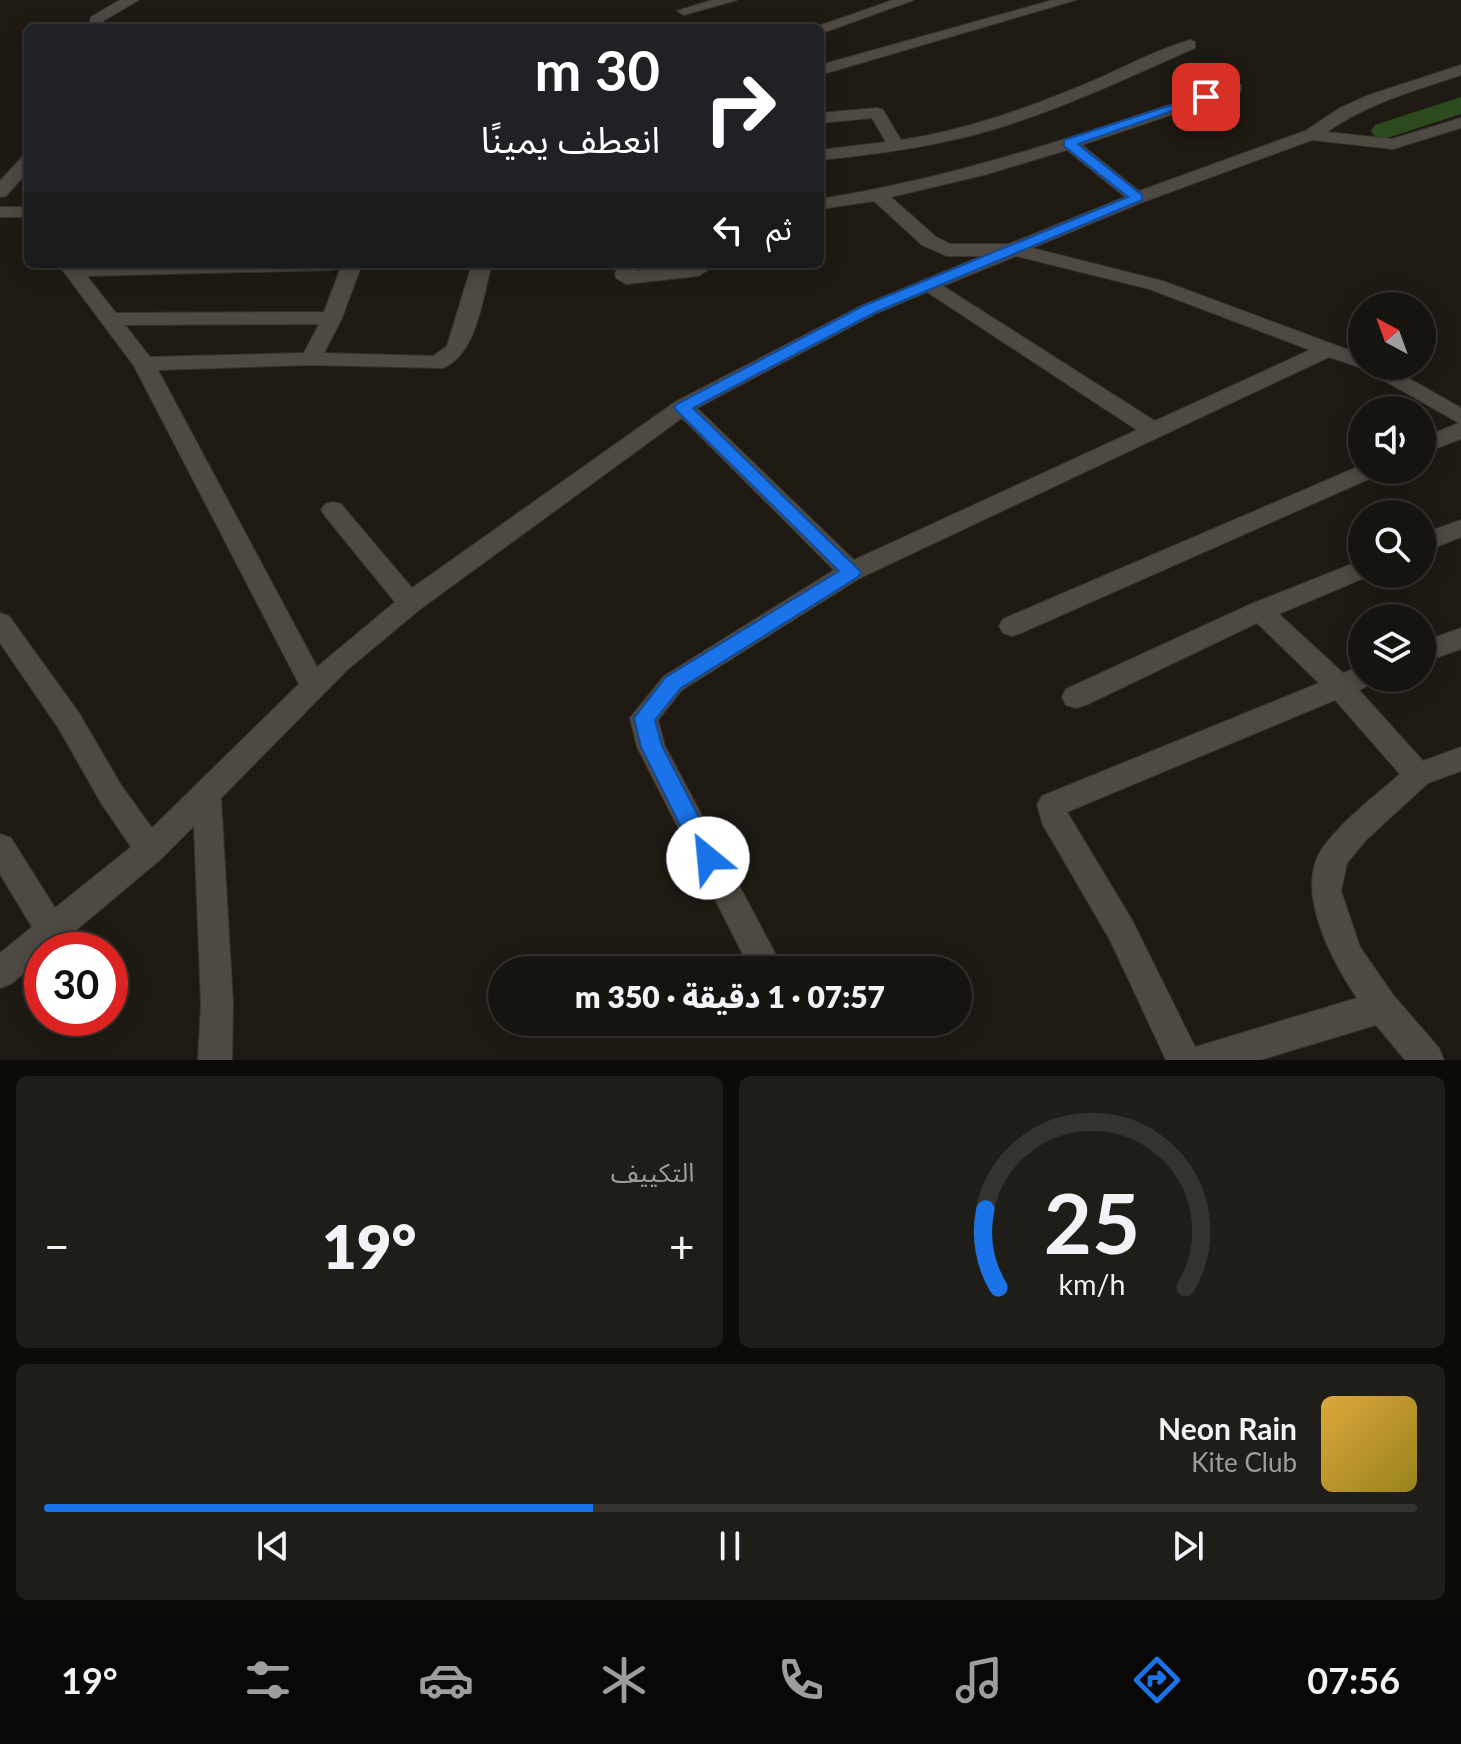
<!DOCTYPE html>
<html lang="ar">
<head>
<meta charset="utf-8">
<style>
  :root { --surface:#16140e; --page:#1f1d17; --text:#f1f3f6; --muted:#9e9e9e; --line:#35332e; --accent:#1a73e8 }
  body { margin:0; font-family:Lato,"Noto Sans Arabic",sans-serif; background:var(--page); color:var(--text); direction:rtl; height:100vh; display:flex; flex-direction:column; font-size:30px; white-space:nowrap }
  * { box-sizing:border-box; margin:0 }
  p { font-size:26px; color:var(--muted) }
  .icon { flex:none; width:44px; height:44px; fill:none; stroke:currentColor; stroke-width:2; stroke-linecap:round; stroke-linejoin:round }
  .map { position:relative; height:1060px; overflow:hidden; direction:ltr }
  .drawer { display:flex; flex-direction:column; gap:16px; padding:16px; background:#0c0b08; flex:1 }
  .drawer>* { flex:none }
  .guide { position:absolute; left:24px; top:24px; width:800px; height:244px; border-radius:12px; box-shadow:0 4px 20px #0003,0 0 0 2px var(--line); direction:rtl; background:#202124; color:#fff; overflow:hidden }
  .needle { width:52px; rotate:319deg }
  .tools { position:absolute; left:1348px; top:292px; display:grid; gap:16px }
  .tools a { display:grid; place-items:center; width:88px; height:88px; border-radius:50%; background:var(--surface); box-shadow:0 4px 20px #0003,0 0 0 2px var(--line); font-size:40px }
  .speed { position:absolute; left:24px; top:932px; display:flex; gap:16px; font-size:40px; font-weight:700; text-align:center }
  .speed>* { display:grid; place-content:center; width:104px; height:104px; border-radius:50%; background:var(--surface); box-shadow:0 4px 20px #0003,0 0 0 2px var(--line); line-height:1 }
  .speed .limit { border:12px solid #d22; background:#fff; color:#111 }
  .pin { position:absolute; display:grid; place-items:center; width:68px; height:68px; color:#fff; margin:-34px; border-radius:16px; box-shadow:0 4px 12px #0006 }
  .me { position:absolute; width:88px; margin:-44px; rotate:332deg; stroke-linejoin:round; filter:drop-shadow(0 0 6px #0008) }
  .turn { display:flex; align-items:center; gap:28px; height:168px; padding:0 32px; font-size:36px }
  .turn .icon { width:104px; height:104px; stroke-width:2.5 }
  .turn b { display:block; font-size:56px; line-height:68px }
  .then { display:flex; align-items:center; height:76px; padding:0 32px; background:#0003; gap:16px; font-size:30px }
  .big { font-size:60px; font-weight:800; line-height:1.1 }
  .drawer .card { flex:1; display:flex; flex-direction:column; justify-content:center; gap:12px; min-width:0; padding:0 28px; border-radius:12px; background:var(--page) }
  .drawer .dial { align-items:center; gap:0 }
  .dial svg { height:208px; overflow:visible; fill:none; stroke:var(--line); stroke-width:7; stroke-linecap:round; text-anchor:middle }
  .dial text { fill:var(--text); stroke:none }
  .song { display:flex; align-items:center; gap:24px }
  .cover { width:96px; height:96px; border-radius:12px; background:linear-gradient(135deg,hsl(40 70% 55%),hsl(50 70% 35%)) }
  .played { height:8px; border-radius:4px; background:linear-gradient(90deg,var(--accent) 40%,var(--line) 40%) }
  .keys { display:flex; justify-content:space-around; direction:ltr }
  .heat { display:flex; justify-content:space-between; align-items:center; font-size:44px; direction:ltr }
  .drawer .tiles { flex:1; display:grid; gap:16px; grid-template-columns:1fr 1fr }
  .card:last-child { grid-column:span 2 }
  .trip { position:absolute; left:488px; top:956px; width:484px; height:80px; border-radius:40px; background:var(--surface); box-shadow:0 4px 20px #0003,0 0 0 2px var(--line); font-weight:800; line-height:80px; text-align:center; direction:rtl }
  .tab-bar { display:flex; height:128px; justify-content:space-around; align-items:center; background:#090806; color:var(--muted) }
  .tab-bar .icon { width:56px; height:56px }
  .tab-bar .current { color:var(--accent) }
  .tab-bar b { font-size:36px; color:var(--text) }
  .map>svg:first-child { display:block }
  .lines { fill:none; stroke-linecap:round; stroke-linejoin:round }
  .canal { fill:#2c4a1e; fill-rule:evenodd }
  .street-casing { stroke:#363430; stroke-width:2 }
  .street { fill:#4e4942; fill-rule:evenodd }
  .route { fill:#1a73e8; stroke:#114b97; stroke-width:2 }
</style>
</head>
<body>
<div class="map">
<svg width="1461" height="1060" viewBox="0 0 1461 1060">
  <rect width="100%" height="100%" fill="#1e1a13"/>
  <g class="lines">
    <!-- canal -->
    <path class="canal" d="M1461 97V114L1384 139 1375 137 1371 131 1375 125Z"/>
    <!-- street casing -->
    <g class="street-casing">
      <path id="street" d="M120 0H139L103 21V28H89L91 17Z
        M712 0H737L684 15 677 11Z
        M893 0H914L825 32 820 33V28H813Z
        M1053 0H1076L820 75V65Z
        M1190 40 1195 42V48C1129 77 1064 108 995 129 937 146 880 154 820 160V150L886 142 872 118 820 123V113L877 108 883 110 901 140C966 130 1028 108 1088 83 1121 69 1155 50 1190 40Z
        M1461 65V75C1414 91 1368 103 1327 132L1392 139 1461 118V128L1393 149 1312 140 1143 202 1032 248 1163 281 1362 355V366H1387L1461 408V439L1422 454V438L1459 423 1362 368 1329 357 860 578 682 690 658 720 665 746 784 970H751L637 747 630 718 664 676 834 570 682 418 419 610 347 670 221 798 233 1004 232 1060H198L201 1004 194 826 161 859 63 941 52 950H42V958L11 984 0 988V953L32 927 0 874V834L11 838 55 908 131 847 101 803 59 729 0 643V613L9 616 79 713 121 785 152 828 299 684 134 366 58 264H342L332 270 87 276 116 313 324 312 342 264H362L342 318 324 353 433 356 447 346 472 264H492C482 297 478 353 443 368L311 365 158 370 317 667 395 602 325 516 321 510 325 504 333 502 341 504 412 588 675 402 861 306 982 256H947L922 245 874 201 820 209V199C962 177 1094 130 1229 85H1241V91L1082 145 1139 191 1305 131 1340 108 1369 95ZM1067 150 1125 197 1009 244H950L936 237 891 197 984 175ZM1016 256 1149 289 1310 350 1155 421 943 286ZM927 292 1137 430 854 560 697 408 875 314ZM319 324 304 353 150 357 125 325Z
        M28 156V171L6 196 0 197V181L22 157Z
        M0 207H28V217H0Z
        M621 264H641L636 271 698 264 708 270 698 276 626 284 616 278 615 273Z
        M1362 465V470H1381L1378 475 1021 633 1012 636 1003 633 999 626 1003 619Z
        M1461 520V537L1422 553V534Z
        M1362 560V574L1371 575 1279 614 1343 673 1362 666V678H1375L1371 684 1359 690 1423 761 1461 747V771L1428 783 1366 840 1347 863 1341 891 1360 947 1394 996 1439 1048 1444 1060H1405L1376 1025 1260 1060H1166L1110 940 1043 825 1037 805 1042 796 1319 683 1257 623 1086 705 1076 708 1066 705 1062 697 1066 689 1251 604ZM1335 700 1400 774C1374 797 1345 818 1324 846 1292 888 1332 961 1357 998L1195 1047 1132 920 1067 812Z
        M1461 628V649L1422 663V642Z"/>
    </g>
    <!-- street -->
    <use href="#street" class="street"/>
  </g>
  <!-- route -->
  <path class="route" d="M1202 95 1212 97 1078 144 1142 195V200L874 313 693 408 861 572 858 577 681 688 655 720 662 746 720 858 716 865 708 868 700 865 641 747 634 718 666 677 839 571 677 411 674 407 677 404 863 306 1128 197 1064 146V140Z"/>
</svg>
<div class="tools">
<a><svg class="needle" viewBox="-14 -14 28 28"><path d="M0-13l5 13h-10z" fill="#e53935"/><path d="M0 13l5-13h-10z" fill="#9e9e9e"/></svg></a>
<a><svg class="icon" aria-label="sound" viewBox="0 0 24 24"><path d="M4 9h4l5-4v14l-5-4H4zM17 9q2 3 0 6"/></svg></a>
<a><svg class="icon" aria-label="search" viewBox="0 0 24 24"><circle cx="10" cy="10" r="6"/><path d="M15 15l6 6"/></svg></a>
<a><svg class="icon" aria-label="layers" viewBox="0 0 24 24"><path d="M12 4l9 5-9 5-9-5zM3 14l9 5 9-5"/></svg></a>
</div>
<div class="speed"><div class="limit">30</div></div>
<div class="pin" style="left:1206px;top:97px;background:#d93025"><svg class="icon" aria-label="arrive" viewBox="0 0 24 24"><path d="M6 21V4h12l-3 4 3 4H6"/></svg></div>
<svg class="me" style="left:708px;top:858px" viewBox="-20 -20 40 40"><circle r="19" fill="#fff"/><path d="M0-13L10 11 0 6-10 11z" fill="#1a73e8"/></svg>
<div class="trip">07:57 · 1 دقيقة · 350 m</div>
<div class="guide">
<div class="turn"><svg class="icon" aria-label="right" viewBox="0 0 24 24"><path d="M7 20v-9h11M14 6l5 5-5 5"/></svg><div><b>30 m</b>انعطف يمينًا</div></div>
<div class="then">ثم<svg class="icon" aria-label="left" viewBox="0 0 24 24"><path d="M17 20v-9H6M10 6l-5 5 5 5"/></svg></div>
</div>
</div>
<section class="drawer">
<div class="tiles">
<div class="card dial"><svg viewBox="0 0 100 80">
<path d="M14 69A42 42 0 1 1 86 69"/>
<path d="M14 69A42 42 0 0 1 9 39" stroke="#1a73e8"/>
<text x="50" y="56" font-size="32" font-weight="700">25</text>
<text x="50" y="72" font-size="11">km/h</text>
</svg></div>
<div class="card"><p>التكييف</p>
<div class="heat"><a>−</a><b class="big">19°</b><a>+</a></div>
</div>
<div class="card">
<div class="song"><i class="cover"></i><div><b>Neon Rain</b><p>Kite Club</p></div></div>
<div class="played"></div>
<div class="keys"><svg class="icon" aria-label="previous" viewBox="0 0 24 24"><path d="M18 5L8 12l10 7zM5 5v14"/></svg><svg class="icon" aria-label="pause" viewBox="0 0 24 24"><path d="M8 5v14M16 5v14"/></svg><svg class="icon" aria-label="next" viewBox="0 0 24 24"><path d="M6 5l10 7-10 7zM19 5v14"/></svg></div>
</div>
</div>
</section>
<nav class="tab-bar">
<b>07:56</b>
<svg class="icon current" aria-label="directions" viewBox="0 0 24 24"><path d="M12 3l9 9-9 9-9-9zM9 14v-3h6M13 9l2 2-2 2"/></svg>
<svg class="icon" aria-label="music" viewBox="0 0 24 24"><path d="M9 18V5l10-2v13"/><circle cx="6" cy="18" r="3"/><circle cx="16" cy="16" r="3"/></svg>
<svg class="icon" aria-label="phone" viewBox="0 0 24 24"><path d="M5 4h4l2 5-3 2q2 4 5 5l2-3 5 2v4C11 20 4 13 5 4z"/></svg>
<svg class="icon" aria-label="climate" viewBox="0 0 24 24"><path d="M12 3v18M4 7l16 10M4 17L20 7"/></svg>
<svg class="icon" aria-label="car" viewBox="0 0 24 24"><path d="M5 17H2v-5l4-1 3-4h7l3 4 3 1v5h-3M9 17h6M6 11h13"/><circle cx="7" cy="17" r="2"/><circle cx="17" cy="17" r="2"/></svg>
<svg class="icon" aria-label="filters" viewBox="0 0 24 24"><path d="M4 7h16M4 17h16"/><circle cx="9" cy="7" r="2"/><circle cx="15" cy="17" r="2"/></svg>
<b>19°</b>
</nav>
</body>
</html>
